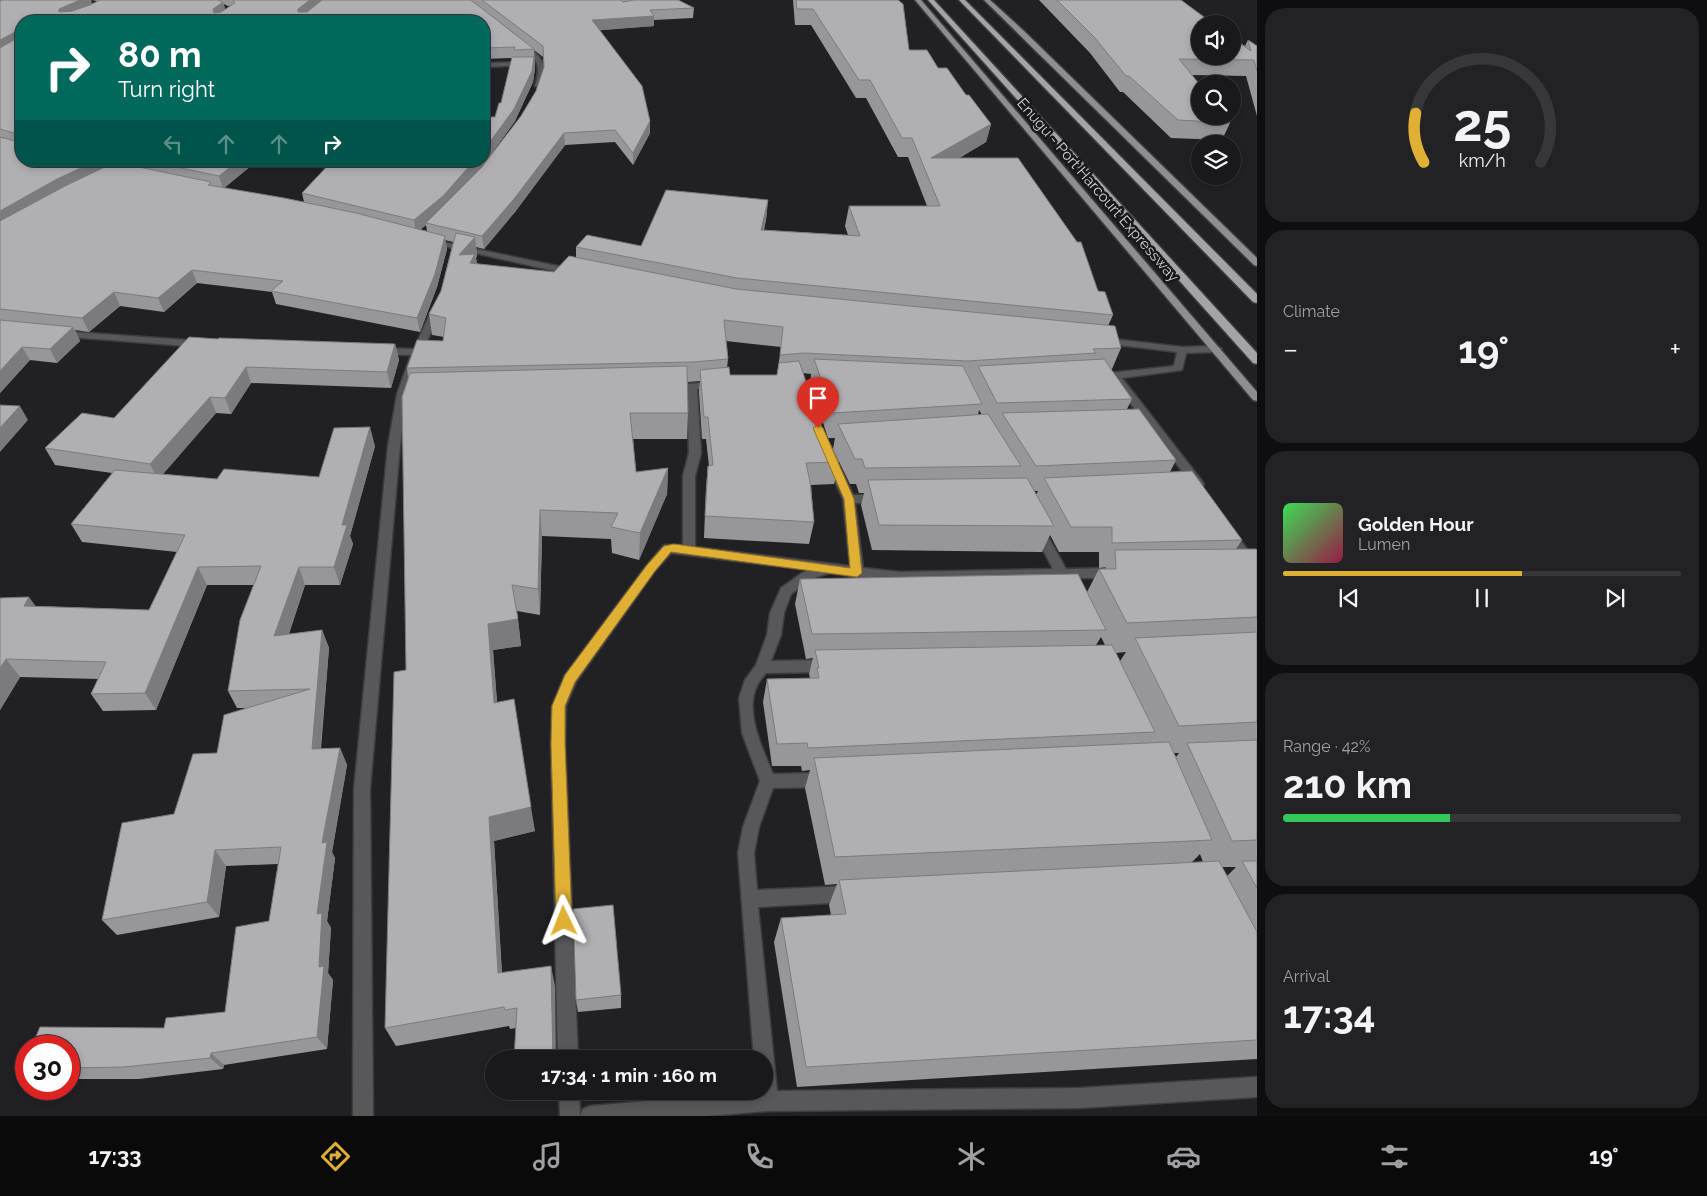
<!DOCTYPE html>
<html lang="en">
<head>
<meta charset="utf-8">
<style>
  :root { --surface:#19181b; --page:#222124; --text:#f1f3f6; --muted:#9fa0a3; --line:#37373a; --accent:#dfb034 }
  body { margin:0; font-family:Raleway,sans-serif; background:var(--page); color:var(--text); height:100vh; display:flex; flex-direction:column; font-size:19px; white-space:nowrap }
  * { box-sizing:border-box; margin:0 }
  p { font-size:16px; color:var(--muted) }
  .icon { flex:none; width:28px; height:28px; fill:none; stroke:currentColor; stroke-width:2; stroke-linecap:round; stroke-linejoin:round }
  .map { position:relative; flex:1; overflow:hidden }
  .side { display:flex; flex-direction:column; gap:8px; padding:8px; background:#0e0d0f; width:450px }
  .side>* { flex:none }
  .guide { position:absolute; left:15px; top:15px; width:475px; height:152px; border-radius:20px; box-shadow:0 2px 8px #0003,0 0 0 1px var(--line); background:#00695c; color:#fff; overflow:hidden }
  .buttons { position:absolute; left:1191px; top:15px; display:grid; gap:10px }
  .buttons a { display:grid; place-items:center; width:50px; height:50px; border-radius:50%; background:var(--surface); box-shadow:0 2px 8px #0003,0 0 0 1px var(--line); font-size:25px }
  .speed { position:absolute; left:15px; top:1035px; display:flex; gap:10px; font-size:25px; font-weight:700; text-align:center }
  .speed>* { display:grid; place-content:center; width:65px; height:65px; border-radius:50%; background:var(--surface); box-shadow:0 2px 8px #0003,0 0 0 1px var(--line); line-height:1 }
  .speed .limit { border:8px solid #d22; background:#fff; color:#111 }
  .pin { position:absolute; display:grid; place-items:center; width:42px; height:42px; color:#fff; margin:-51px -21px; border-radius:50% 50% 50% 0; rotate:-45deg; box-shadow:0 0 5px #0007 }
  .pin .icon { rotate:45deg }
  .me { position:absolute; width:55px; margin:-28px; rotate:358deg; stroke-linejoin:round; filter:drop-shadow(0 0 4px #0008) }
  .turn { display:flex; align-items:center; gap:18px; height:105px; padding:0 20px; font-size:22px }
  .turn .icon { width:65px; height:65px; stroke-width:2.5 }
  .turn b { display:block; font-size:35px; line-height:42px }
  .lanes { display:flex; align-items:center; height:48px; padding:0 20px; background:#0003; justify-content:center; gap:25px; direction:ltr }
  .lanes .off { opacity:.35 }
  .big { font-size:38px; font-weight:700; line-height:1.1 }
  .side .widget { flex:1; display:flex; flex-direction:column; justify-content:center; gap:8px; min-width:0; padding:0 18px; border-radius:20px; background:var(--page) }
  .side .dial { align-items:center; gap:0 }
  .dial svg { height:130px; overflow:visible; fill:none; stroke:var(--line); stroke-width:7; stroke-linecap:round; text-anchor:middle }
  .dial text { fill:var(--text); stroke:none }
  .song { display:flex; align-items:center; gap:15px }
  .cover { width:60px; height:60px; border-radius:8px; background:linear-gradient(135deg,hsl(130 70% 55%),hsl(340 70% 35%)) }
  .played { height:5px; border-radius:2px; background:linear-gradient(90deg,var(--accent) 60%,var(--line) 60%) }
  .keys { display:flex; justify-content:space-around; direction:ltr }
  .heat { display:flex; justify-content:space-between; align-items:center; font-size:28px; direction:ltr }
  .charge { height:8px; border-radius:4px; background:linear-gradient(90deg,#34c759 42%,var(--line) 0) }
  .trip { position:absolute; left:485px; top:1050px; width:288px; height:50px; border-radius:25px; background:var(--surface); box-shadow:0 2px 8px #0003,0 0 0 1px var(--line); font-weight:700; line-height:50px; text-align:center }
  .tab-bar { display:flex; height:80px; justify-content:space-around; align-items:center; background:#0a0a0b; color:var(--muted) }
  .tab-bar .icon { width:35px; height:35px }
  .tab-bar .on { color:var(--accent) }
  .tab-bar b { font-size:22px; color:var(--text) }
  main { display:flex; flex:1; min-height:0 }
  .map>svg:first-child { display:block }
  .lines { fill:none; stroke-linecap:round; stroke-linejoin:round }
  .minor-casing { stroke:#3d3c40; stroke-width:3 }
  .major-casing { stroke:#3d3c40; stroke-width:3 }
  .highway-casing { stroke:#3d3c40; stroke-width:3 }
  .minor { fill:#585759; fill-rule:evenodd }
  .major { fill:#8e8d91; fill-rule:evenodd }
  .highway { fill:#a4a3a7; fill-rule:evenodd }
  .wall { fill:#97969a; fill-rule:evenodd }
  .shaded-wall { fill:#7b7a7d }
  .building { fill:#b0afb3; stroke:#7b7a7d }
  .route { fill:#dfb034; stroke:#917222 }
  .labels { text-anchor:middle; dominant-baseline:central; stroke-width:5; stroke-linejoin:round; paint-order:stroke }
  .far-street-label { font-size:15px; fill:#d2d1d4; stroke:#18171a }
</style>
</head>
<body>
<main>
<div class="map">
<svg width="1257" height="1116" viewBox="0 0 1257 1116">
  <rect width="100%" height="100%" fill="#212024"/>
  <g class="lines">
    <!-- minor casing -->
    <g class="minor-casing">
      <path id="minor" d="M519 43C524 43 526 45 530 48 544 59 548 70 540 87L535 86C542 63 537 59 519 45Z
        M527 62 529 65 484 67V63Z
        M428 239 572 269 576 272 572 275 431 243H428Z
        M437 306 442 309 422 352 407 394 400 446 370 789 373 1116H353L354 789 388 446 397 394 411 355 380 354 375 351 380 348 414 349 432 309Z
        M60 331 200 341 205 344 200 347 57 336 55 334Z
        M1105 338 1182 347 1217 346 1222 349 1217 352 1186 353 1182 370 1122 378 1202 481 1204 484 1202 487H1194L1112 379 1100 380 1095 377 1100 374 1174 366 1177 352 1102 343V339Z
        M716 382 720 383V387L697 389 701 453 695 476V547L850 566 843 499 824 458 830 454 836 458 853 495H879L885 499 879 503H855L863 568 900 572 1053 569 1032 529 1038 525 1042 526 1066 569 1113 568 1117 570 1119 573 1117 576 1113 578H1071L1070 583H1060L1058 579 900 582 829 573 811 579 791 594 784 613 781 635 771 661 827 660 832 662 834 666 832 670 827 672 766 673C763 677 759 681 757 686 744 711 763 750 773 774L823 773 828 775 831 780 828 785 823 787 773 788 759 827 754 853 757 890 850 886 856 888 858 894 856 900 850 902 758 907 777 1091 1079 1088 1257 1077V1097L1079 1108 768 1111 707 1116H580L583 1109 590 1106 764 1091V1059H754L738 853 743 827 760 781 742 733 739 698 745 680 756 665 767 635 770 613 781 588 802 573 810 570 671 553 655 571 576 682 566 706 565 744 578 1059H558L551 744 552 706 565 675 647 565 664 545H683V476L689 453 687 390 671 391 666 388 671 385Z
        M1229 528 1233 529 1257 564V579L1253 577 1223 532Z
        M559 1091H579L580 1116H560Z"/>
    </g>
    <!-- major casing -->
    <g class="major-casing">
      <path id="major" d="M915 0H921L1257 392V401L1253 400Z
        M984 0H990L1025 32 1257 258V266L1254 265Z"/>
    </g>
    <!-- highway casing -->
    <g class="highway-casing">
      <path id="highway" d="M928 0H934L1257 353V364L1253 363Z
        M959 0H965L1257 294V303L1253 302Z"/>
    </g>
    <!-- minor -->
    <use href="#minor" class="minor"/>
    <!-- major -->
    <use href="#major" class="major"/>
    <!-- highway -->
    <use href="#highway" class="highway"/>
  </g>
  <!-- wall -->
  <path class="wall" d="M0 0H678L694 8 693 18 654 20V26L600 30 650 133 633 165 615 142 565 145 515 212 484 249 476 247 477 256 476 258 477 264 554 272 576 257V247L641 246 768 200 766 220 764 230 848 235 845 226 849 206H927L908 157H898L866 98H856L811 25H795L793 0H898L909 50 938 68 966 95 991 124 986 142 959 158 1098 291 1113 315 1108 326 1121 348 1112 369H1111L1132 399 1127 409 1176 460 1170 472 1242 540 1236 549 1257 550V1059L797 1087 774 942 781 918 831 915 829 905 837 884 825 885 805 788 810 770 802 771 801 766H772L763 702 767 679 810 678 809 674 813 658 806 659 795 604 800 579 1087 592 1099 569H1105L1106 567 1099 568V552H1059L1050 535 1042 552 872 550 861 505 864 493H859L856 484H850L833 449 835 438H828L810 383 811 374 803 373 820 423 839 462 834 484 811 485 814 522 809 544 704 538 706 488 708 466H709L706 439H702L699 392 700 381 687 382 688 413 687 439H633L636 472 668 468 667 494 639 560 612 553 611 539 542 536 540 615 517 611 521 646 493 650 497 702 535 831 494 841 502 973 555 986 516 1028 510 1029 509 1026 396 1046 385 1028 406 670 408 377 407 368 443 341 444 337 432 335 429 314 441 291 453 242 445 240 447 249 437 287 420 332 276 304 272 292 197 283 164 312 120 306 89 332 75 330 80 341 57 363 30 360 0 393ZM91 0 97 1 92 4ZM224 4 230 7 225 10ZM21 21H484V59L512 58 501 103 495 117 302 193 304 202 224 188 257 161H126L127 165 121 164 124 161H21ZM534 50 543 57 544 67 536 91 521 116 481 168 476 173 486 161 515 121 533 82 535 68ZM103 163 111 165 105 167ZM426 225 427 231 420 230ZM726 341 781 347 777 375H730L727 368 728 359ZM979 410 982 415H978ZM1034 491H1038L1036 495ZM1101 637 1105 645H1096ZM1126 652 1120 661 1116 653ZM1174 753H1179L1176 757ZM1200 854 1203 862 1191 863ZM1222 867H1236L1227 876Z
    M1039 0H1181L1245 46 1248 40 1257 46V116L1246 76 1192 75 1230 123 1222 140 1171 138 1123 92H1120L1090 53Z
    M218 339 395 344 399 360 391 388 251 383 231 414 216 413 163 474 217 479 319 477 375 446 350 536 353 544 340 585H305L289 634 322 630 329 648 321 749 340 748 347 765 332 852 335 858 327 921 331 928 328 973 333 980 327 1049 224 1065 223 1069 139 1079H69V1046L164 1028 225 1012 269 921 278 864 226 866 219 917 117 935 102 920 174 814 217 753 245 708H237L228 691 254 585H207L156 710 103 711 91 694 98 679 20 677 0 710V598L36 606 149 610 177 552 82 542 71 524 112 473 55 465 45 448 114 418Z
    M621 995V1008L578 1012 576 1000Z"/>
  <!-- shaded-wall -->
  <path class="shaded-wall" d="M80 0H90L93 6 63 19 59 12V9Z
    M310 0H324L301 21 298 12V9Z
    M223 2 226 12 216 19 213 9Z
    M654 16V26L592 31V20Z
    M17 31 21 41 0 53V40Z
    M534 57 535 68 533 82 515 121 486 161 445 209 426 223V225L416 233 414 220 474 161H484V150Z
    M650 121V133L633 165V153Z
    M991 124 986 142 928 177 931 158Z
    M564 133 565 145 515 212 484 249 482 236Z
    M96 161H102L106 172 0 228V211L57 179Z
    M116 161H124L118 166Z
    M238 161H257L223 189 219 176Z
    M768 200 766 220 758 250 761 230Z
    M445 236 447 249 437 287 420 332 417 318Z
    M475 237 477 256 476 258 478 273 459 255Z
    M192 270 197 283 164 312 158 298Z
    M114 292 120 306 89 332 82 318Z
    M73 327 80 341 57 363 50 349Z
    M395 344 399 360 391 388 387 372Z
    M22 347 30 360 0 393V371Z
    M246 367 251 383 231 414 225 398Z
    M210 397 216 413 158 480 150 464Z
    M20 406 28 420 0 452V428Z
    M370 427 375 446 350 536 353 544 340 585 334 567 342 525Z
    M668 468 667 494 639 560 640 533Z
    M540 510 542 536 540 615 538 589Z
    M198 567 207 585 156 710 145 693Z
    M299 567 305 585 282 654 274 636Z
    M29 597 42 615 24 606Z
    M518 619 521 646 493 650 499 728 494 703 488 624Z
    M322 630 329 648 319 766 312 749Z
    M6 659 20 677 0 710V668Z
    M340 748 347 765 332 852 335 858 327 921 331 928 328 973 333 980 327 1049 317 1037 319 967 317 914 322 843Z
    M531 807 535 831 494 841 503 993 498 973 489 817Z
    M215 850 226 866 219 917 207 902Z
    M551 966 555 986 556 1059H553Z
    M211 1053 224 1065 223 1069 210 1058Z"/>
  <!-- building -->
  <path class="building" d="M3 0H80L59 9V12L72 11 90 5 100 0H218L223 2 213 9 214 13 221 12 235 3 233 0H310L298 9V12H307L322 0H471L534 49 514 50 515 47 484 48V21H21V161H96L57 179 0 211V137L15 141 17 139V134L0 129V48L17 38V31L0 40V1Z
    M482 0H621L623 2 634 0H678L694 8 650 10 654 16 592 20 642 86 650 121 633 153 615 130 564 133 514 199 482 236 426 223 481 168 521 116 536 91 544 67 543 46Z
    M796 0H898L903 4 909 50H927L938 68H947L966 95H969L991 124 931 158H1018L1077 242H1081L1098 291 1105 292 1113 315 737 278 576 247 587 235 641 246 666 190 768 200 761 230 860 236 849 206H940L912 138H902L870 80H859L813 9H797Z
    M1057 0H1181L1213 24H1200V56H1232V38L1251 51 1248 40 1257 46V71L1254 60 1179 59 1200 85V116H1225L1230 123 1178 120 1129 76H1126L1095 38Z
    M512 57H534L532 71 514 109 484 150V117H495L499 103H501Z
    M148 161H238L219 176Z
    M332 161H474L443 196 414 220 302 193Z
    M115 162 211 182 208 185 284 198 356 213 445 236 435 274 417 318 271 291 283 281 192 270 158 298 114 292 82 318 0 309V221L65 186Z
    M456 233 475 237 459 255 475 254 470 263 554 272 569 256 736 289 1115 326 1121 348 1093 349 1096 353 967 361 804 353 780 355 783 327 724 320 728 359 693 362 407 368 417 340 443 341 446 318 429 314 441 291Z
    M0 320 73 327 50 349 22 347 0 371Z
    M189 337 218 339 219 338 395 344 387 372 246 367 225 398 210 397 150 464 45 448 82 413 114 418Z
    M814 359 963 366 982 404 833 413Z
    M1104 359 1132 399 997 403 978 366Z
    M799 361 820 423 839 462 806 463 810 482 814 522 705 516 708 466 713 465 708 417H704L700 370 729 367 730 375H777L779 363Z
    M687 366 688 413H630L636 472 668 468 640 533 611 527 618 513 540 510 538 589 512 585 518 619 488 624 494 703 514 699 531 807 489 817 498 973 551 966 553 1059H514L517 1008 505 1010 504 1007 385 1028 394 672 406 670 402 397 410 373Z
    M0 405 20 406 0 428Z
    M1139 409 1176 460 1036 466 1002 413Z
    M988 414 1021 466 865 468 862 459H855L838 424Z
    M370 427 342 525H347L334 567H299L274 636 322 630 312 749 340 748 322 843 327 842 317 914 322 913 319 967 324 966 317 1037 211 1053 210 1058 124 1067 69 1068V1046H32L40 1027 164 1028 166 1018 225 1012 236 927 269 921 281 847 215 850 207 902 102 920 122 823 174 814 193 754 217 753 224 715 310 689 228 691 240 620 261 566 198 567 145 693 91 694 106 662 6 659 0 668V598L29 597 24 606 149 610 185 535 71 524 115 470 217 479 224 469 319 477 334 428Z
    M1192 471 1242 540 1112 543V527H1071L1044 478Z
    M1027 478 1054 526 879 525 868 480Z
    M1256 549 1257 550V617L1127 623 1099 569H1116L1115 550Z
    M1078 574 1106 630 812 634 800 579Z
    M1257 632V722L1179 726 1135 638Z
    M1112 645 1155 732 808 748 807 743 777 744 767 679 819 678 817 668H819L815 650Z
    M1257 740V840L1232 841 1187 743Z
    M1169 742 1212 840 835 857 814 758Z
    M1219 861 1257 932V1040L806 1067 781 918 846 914 839 880Z
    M1242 861H1257V888Z
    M613 905 621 995 576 1000 573 909Z
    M26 1060V1068H23Z"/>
  <!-- route -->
  <path class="route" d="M818 425 823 428 854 499 862 573 857 577 671 552 655 571 575 682 565 706V744L572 921 569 926 564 929 558 926 556 921 551 744 552 706 565 675 647 565 664 546 674 544 850 568 844 499 813 428Z"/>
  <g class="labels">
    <!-- far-street labels -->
    <g class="far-street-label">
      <text transform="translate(1098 190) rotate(49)">Enugu - Port Harcourt Expressway</text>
    </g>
  </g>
</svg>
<div class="buttons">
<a><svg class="icon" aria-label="sound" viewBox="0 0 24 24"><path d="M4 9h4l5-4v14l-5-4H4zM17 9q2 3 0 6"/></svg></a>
<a><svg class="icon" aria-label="search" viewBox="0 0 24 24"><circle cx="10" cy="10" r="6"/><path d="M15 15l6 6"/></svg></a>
<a><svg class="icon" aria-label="layers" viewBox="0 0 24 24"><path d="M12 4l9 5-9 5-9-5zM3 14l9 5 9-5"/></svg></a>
</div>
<div class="speed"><div class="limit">30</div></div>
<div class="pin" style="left:818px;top:428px;background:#d93025"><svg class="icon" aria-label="arrive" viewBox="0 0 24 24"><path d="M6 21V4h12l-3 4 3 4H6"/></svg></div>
<svg class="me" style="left:564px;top:921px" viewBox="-20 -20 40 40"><path d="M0-17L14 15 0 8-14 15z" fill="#dfb034" stroke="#fff" stroke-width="4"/></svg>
<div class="trip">17:34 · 1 min · 160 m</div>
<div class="guide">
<div class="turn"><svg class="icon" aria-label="right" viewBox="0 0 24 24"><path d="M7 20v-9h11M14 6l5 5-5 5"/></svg><div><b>80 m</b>Turn right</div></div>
<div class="lanes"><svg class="icon off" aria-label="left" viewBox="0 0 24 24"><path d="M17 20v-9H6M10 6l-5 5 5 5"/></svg><svg class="icon off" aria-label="ahead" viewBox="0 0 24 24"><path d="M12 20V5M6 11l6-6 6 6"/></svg><svg class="icon off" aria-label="ahead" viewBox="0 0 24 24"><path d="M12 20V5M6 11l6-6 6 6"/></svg><svg class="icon" aria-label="right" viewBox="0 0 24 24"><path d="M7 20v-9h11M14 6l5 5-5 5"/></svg></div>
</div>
</div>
<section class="side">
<div class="widget dial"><svg viewBox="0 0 100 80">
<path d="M14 69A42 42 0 1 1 86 69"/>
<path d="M14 69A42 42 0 0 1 9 39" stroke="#dfb034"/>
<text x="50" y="56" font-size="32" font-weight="700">25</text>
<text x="50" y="72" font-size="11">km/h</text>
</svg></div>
<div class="widget"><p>Climate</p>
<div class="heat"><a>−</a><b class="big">19°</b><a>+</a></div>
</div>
<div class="widget">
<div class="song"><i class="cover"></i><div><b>Golden Hour</b><p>Lumen</p></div></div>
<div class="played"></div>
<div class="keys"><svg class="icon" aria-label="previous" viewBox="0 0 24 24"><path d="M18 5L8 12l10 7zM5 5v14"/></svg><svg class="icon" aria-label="pause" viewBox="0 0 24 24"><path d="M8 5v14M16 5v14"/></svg><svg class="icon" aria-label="next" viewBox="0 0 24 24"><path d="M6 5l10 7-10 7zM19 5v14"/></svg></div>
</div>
<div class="widget"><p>Range · 42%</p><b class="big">210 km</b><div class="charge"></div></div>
<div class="widget"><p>Arrival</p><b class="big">17:34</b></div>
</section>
</main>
<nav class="tab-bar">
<b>17:33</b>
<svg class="icon on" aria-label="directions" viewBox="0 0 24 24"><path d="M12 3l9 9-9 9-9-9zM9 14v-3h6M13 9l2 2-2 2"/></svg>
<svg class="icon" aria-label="music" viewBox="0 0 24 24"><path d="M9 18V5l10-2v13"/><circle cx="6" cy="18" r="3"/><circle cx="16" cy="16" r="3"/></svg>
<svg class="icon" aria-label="phone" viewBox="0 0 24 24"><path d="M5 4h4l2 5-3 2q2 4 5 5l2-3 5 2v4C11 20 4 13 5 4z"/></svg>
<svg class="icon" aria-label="climate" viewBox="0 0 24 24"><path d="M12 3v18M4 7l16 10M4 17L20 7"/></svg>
<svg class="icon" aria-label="car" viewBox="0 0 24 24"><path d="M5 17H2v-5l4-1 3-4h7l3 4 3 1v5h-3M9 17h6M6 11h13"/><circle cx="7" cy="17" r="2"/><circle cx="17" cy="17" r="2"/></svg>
<svg class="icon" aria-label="filters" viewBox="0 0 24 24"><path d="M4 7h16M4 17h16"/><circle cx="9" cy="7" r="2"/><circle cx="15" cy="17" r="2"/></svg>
<b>19°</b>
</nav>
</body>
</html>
